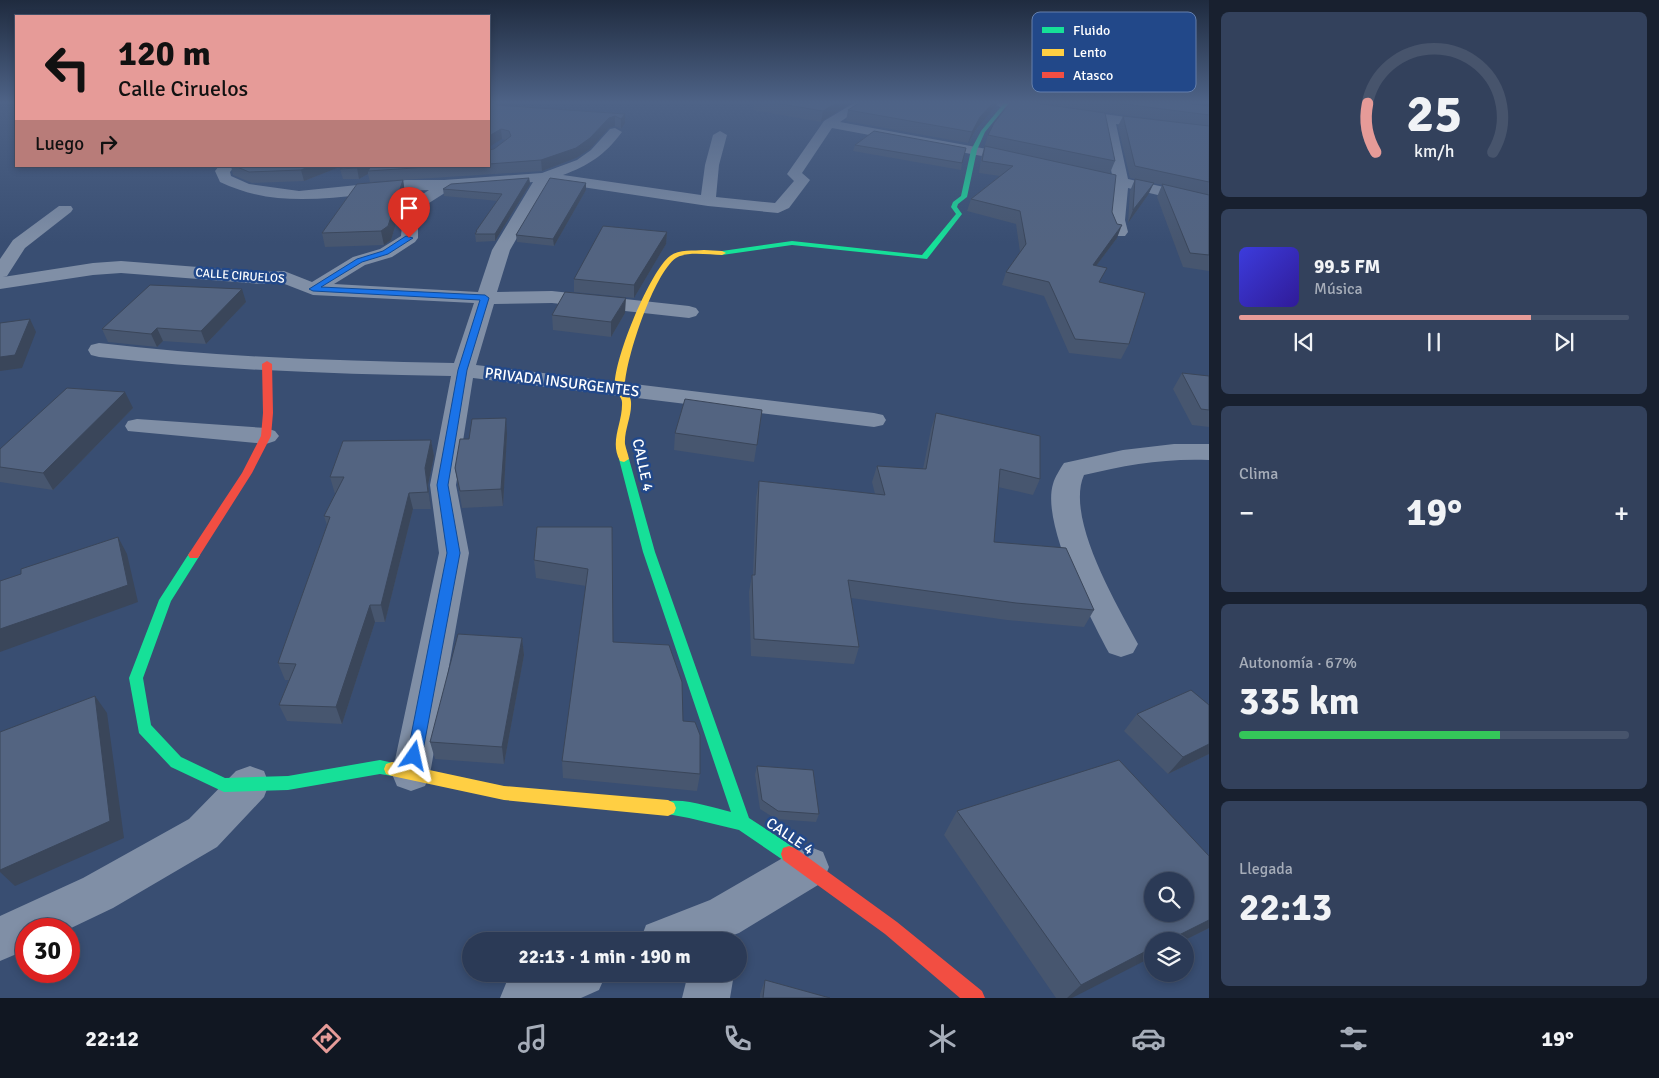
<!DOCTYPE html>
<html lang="es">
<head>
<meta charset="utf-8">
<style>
  :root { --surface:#2b3a56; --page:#33415c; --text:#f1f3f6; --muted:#a6adb9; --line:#47546c; --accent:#e69b98 }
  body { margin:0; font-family:Signika,sans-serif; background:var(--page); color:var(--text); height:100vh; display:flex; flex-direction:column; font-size:19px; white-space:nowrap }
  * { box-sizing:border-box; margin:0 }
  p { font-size:16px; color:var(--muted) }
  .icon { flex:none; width:28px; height:28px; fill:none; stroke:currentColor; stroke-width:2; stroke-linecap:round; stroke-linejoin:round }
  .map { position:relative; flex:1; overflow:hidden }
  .details { display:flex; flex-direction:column; gap:12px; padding:12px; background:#18202f; width:450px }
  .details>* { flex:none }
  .guide { position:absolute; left:15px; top:15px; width:475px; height:152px; border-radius:0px; box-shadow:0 2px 8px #0003,0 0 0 1px var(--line); background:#e69b98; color:#111; overflow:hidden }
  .buttons { position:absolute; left:1144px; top:872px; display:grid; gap:10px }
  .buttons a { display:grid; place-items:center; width:50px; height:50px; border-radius:50%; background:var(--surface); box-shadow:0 2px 8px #0003,0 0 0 1px var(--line); font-size:25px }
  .speed { position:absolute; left:15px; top:918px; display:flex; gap:10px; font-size:25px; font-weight:700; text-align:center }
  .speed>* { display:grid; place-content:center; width:65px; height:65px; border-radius:50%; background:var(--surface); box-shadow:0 2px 8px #0003,0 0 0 1px var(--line); line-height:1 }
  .speed .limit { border:8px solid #d22; background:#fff; color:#111 }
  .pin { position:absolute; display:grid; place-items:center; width:42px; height:42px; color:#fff; margin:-51px -21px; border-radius:50% 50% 50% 0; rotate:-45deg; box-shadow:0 0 5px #0007 }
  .pin .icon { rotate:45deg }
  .me { position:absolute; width:55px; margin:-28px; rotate:11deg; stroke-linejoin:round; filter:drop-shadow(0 0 4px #0008) }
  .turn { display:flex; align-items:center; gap:18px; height:105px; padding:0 20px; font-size:22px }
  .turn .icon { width:65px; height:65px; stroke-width:2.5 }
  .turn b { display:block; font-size:35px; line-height:42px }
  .then { display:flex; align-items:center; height:48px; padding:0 20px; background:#0003; gap:10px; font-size:19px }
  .big { font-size:38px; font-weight:700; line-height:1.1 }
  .details .tile { flex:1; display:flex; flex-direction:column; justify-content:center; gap:8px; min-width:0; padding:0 18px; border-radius:8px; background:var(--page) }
  .details .dial { align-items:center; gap:0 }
  .dial svg { height:130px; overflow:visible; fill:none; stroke:var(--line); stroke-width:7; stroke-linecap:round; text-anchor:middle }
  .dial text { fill:var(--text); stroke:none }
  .song { display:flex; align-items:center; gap:15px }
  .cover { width:60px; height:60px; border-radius:8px; background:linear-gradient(135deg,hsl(240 70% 55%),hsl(250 70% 35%)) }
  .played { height:5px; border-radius:2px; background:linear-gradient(90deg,var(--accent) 75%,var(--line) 75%) }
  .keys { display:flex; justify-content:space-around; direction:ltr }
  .heat { display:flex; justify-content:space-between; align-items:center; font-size:28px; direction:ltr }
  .charge { height:8px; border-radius:4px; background:linear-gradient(90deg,#34c759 67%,var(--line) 0) }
  .trip { position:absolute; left:462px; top:932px; width:285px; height:50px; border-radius:25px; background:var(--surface); box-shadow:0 2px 8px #0003,0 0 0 1px var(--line); font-weight:700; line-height:50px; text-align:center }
  .tabs { display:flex; height:80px; justify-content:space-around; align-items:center; background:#111722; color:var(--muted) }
  .tabs .icon { width:35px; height:35px }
  .tabs .current { color:var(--accent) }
  .tabs b { font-size:22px; color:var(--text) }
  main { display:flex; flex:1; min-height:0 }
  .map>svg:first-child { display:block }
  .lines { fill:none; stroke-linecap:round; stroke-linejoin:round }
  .street { fill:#808fa6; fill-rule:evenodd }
  .fast { fill:#16e098; fill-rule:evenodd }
  .slow { fill:#ffcf43; fill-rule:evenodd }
  .jam { fill:#f24e42; fill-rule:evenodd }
  .wall { fill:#47566f }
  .shaded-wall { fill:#3a465a }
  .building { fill:#536481; stroke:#3a465a; fill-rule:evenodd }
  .route { fill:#1a73e8; stroke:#114b97 }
  .labels { text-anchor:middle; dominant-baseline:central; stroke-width:5; stroke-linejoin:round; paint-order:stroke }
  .far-street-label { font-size:12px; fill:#fff; stroke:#224889 }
  .street-label { font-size:15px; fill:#fff; stroke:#224889 }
  .key { fill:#224889; stroke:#647fac; stroke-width:1 }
  .key-label { font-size:14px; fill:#fff }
</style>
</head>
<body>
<main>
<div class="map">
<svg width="1209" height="998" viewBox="0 0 1209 998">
  <rect width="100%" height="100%" fill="#394e72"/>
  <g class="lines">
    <!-- street -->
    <path class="street" d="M854 103H868L840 122 1019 155 1024 156 1026 159 1024 162 1019 163 832 128 802 173 810 180 789 208 778 213 708 206 549 182 510 250 497 292 552 291 689 306 696 308 699 312 696 316 689 318 552 303 494 304 476 365 874 413 883 415 886 420 883 425 874 427 473 378 456 485 469 553 430 774 425 786 411 791 397 786 392 774 439 553 430 485 451 376C333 374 216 370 99 357L91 355 88 350 91 345 99 343C217 357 335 361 454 363L474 303 313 295 282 283 261 284 121 273 93 275 0 289V259L13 240 59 206H71L73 209 71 212 25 248 7 276 3 277 93 263 121 261 261 272 284 271 312 282 353 257 380 249 401 236C402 216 412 200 429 190 356 190 289 215 220 182L215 171 219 166H235L230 172 231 176 249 184 299 191 406 180H444L542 173 577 160 591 150 610 129 615 128 622 132C604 156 589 165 563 175L701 195 705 165 713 135 720 131 727 135 719 165 716 197 775 203 794 181 787 174 824 121ZM533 182 492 250 478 292 334 284 365 265 392 257 415 242 418 238V223L429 203 451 189Z
      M994 103H1021L1209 128V136L1116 124 1128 179 1209 197V207L1128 188 1125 220 1128 232 1125 236H1113L1109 220 1113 185 1073 175 1071 172 1073 169 1078 168 1112 175 1102 122 1000 107Z
      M137 419 266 428 275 431 279 436 275 441 266 444 128 431 125 426 128 421Z
      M1174 444H1209V460C1166 458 1125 465 1084 475 1065 518 1117 605 1138 644L1133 653 1121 657 1109 653C1090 617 1041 524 1053 484 1055 477 1060 469 1064 463L1123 450Z
      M250 766 264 771 269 784 264 797 217 847 113 908 69 929H26V950L0 961V916L83 878 189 819 236 771Z
      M808 846 823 852 829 867 823 882 739 933 717 941H640L646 925 710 900 793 852Z
      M526 974H606L599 990 581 998H500L507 981Z
      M688 974H734L730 998H682Z"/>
    <!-- fast -->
    <path class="fast" d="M1004 103 1008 104 985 132 977 150 967 197 958 204 957 207 962 214 927 259 792 245 722 255 718 253 722 251 792 241 922 255 956 214 951 207 953 202 961 196 971 150 981 131Z
      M624 456 629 459 655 552 749 818 795 848 797 854 795 860 789 862 783 860 739 830 689 818 662 813 660 808 662 803C680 796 713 808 731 812L643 552 619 459Z
      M194 551 198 552 200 555 171 601 143 678 151 725 181 757 225 778 288 776 380 760 398 764 400 769 398 774 392 776 380 774 288 790 224 792 171 767 139 733 129 678 159 600 190 552Z"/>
    <!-- slow -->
    <path class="slow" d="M704 250 722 251 726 253 722 255C709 255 687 251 676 258 654 273 626 358 625 385 625 392 631 396 631 402 632 416 624 430 625 444 626 449 628 454 629 459L624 462 620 461C609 441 623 423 622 402 622 397 616 393 615 388 612 363 650 271 670 256 679 249 694 251 704 250Z
      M392 762 504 786 668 800 674 803 676 808 674 813 668 816 504 800 392 776 386 774 384 769 386 764Z"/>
    <!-- jam -->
    <path class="jam" d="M267 361 272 364 273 413 271 436 252 473 198 558H190L188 555 242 473 261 436 263 413 262 364Z
      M789 846 795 848 897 922 982 991 985 998H960L885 934 783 860 781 854 783 848Z"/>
  </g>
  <!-- wall -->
  <path class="wall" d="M489 103H514L515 106 625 114V123L621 129 615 126 609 128 590 149 576 158 542 171 370 182 368 174 359 179H343L340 169 347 166H489V150L494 149 505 140 502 139Z
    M754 103H851L821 122 753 110Z
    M859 103H997L996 106 977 128 968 143 846 121 848 110Z
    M1010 103H1187L1209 106V126L1058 106 1115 161 1110 173 1112 212 1117 238 1096 266 1100 282 1129 344 1121 359 1069 353 1044 296 1002 285 1006 272 1020 252 1016 224 967 211 971 199 1000 176 979 173 981 158 988 135Z
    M1123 116 1209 126V271L1183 267 1157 197 1162 185 1153 183 1148 195 1128 223 1130 191 1135 179 1130 178 1118 126Z
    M855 145 962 163 961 170 853 151Z
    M231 166H342L304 181 252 183 233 175Z
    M529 178 530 184 495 241 476 242 475 234 476 231 498 201 444 196 443 189Z
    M403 180 405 193 391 240 384 245 325 247 322 233Z
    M586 183V190L554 246 517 242 516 235Z
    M667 232 666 244 634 298 574 292V279Z
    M246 302 206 344 163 341 157 347 108 342 102 329Z
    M625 313 611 337 553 330 552 315Z
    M1182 373 1209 376V427L1192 425 1173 389Z
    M133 408 53 490 0 482V449Z
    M762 410 754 462 674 450 675 433Z
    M936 413 1040 479 1033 495 998 487 994 542 1094 610 1084 627 1007 620 851 598 859 647 854 664 751 656 749 592 752 575H753L756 498 759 481 875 494 872 482 877 466 923 469 931 429Z
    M507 434 503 506 462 508 455 468 469 439Z
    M431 440 434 456 428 485 431 509H413L385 622H375L342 724 287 721 279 705 289 680H285L278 663 327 525 324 516 335 494 330 477Z
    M612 527 613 642 683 721 700 774 697 791 563 778 562 761 586 586 536 578 534 560Z
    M522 638 524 655 504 764 435 759 430 742Z
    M1137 714 1209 754 1168 774 1124 731Z
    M757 766 819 814 816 822 776 819 760 809 755 775Z
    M957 811 1209 928 1183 941H1152L1072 998H1056L944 835Z
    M765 980 830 998H760V994Z"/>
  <!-- shaded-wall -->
  <path class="shaded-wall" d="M502 103H514L515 108 496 105Z
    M836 103H851L821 122 823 111Z
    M992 103H997L996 106 977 128 968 143 972 132 980 117Z
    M625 114V123L621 129V119Z
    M615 116V126L609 128 590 149 576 158 542 171 541 160 609 118Z
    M501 129 502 139 489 147V136Z
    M311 166H342L304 181 301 170Z
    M360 166H378L368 171V174L359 179 357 168Z
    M529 178 530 184 495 241V234Z
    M403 180 405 193 391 240 384 245 381 231Z
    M586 183V190L554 246 553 239Z
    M1154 183 1148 195 1128 223 1133 210Z
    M1122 225 1117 238 1087 278 1093 265Z
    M667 232 666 244 634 298V285Z
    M242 289 246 302 206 344 201 331Z
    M626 298 625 313 611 337V322Z
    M30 319 36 332 22 368 0 371V357Z
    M157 328 163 341 157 347 151 334Z
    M125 392 133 408 53 490 43 473Z
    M506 418 507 434 503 506 501 489Z
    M431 440 434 456 428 485 431 509 425 468Z
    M409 493 413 509 385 622 381 605Z
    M118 537 127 554 138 602 0 652V629Z
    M370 605 375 622 342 724 336 707Z
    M522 638 524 655 504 764 502 747Z
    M95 696 107 713 124 838 15 886 0 872V870Z
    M1209 744V754L1168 774 1183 757Z
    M1209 920V928L1183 941H1167Z
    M1152 948V957L1072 998H1067L1081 985Z"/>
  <!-- building -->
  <path class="building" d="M489 103H502L496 105 625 114 621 119 615 116 609 118 590 138 576 148 541 160 489 164V150L494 149 511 136 509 131 501 129 489 136Z
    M775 103H836L823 111Z
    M859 103H993L980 117 972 132 848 110Z
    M1010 103H1035L1105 113 1115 161 988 135 994 123Z
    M1116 103H1187L1209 106V115Z
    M1123 116 1209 126V182L1135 166Z
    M874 131 966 148 962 163 855 145Z
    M985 146 1116 175 1112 212 1117 224 1122 225 1093 265 1107 268 1099 282 1145 293 1129 344 1075 339 1049 282 1006 272 1026 244 1020 211 971 199 1013 166 982 161Z
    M235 166H311L301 170 249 172Z
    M347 166H360L357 168 340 169Z
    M371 166H445L368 171Z
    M529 178 495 234H475L477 231H476L502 194 443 189 451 184Z
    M550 178 586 183 553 239 516 235Z
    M1135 179 1154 183 1133 210Z
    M403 180 388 226 381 231 322 233 357 184Z
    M1162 184 1209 195V255L1190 253Z
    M603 226 667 232 634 285 574 279Z
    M150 285 242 289 201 331 157 328 151 334 102 329Z
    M565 292 626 298 611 322 552 315Z
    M30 319 15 355 0 357V323Z
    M1182 373 1209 376V410L1201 409Z
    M67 388 125 392 43 473 0 467V449Z
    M685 399 762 410 757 445 675 433Z
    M936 413 1040 436V479L1000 469 994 542 1066 548 1094 610 1016 603 848 580 859 647 754 639 752 575H755L759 481 885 495 877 466 926 469Z
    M506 418 501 489 460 491 455 468 460 439H469L472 419Z
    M431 440 425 468 428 492 409 493 381 605H370L336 707 279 705 296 664 278 663 330 517 324 516 344 477H330L343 441Z
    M537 527H612L613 642 669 645 682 682 683 721 695 722 700 735V774L562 761 588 569 534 560Z
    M118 537 128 585 0 629V581L21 574V569Z
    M458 634 522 638 502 747 430 742Z
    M1191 690 1209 705V744L1183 757 1137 714Z
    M95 696 110 821 0 870V732Z
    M1119 760 1209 856V920L1167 941H1152V948L1081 985 957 811ZM1152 881H1185V914H1152Z
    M757 766 813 770 819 814 778 811 762 800Z
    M765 980 830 998H763Z"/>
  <!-- sky -->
  <linearGradient id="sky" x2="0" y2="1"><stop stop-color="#1f2b3f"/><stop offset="0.42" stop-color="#4e6387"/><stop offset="1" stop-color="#4e6387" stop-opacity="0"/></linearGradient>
  <rect width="1209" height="243" fill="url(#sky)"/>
  <!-- route -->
  <path class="route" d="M406 236 413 238 388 254 362 262 321 287 485 295 489 298 467 370 448 485 460 553 422 756 420 760 414 762 409 760 407 756 447 553 437 485 458 370 480 300 313 291 309 289 357 259 383 251Z"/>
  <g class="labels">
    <!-- far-street labels -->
    <g class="far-street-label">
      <text transform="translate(240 276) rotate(4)">CALLE CIRUELOS</text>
    </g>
    <!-- street labels -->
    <g class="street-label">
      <text transform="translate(562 382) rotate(7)">PRIVADA INSURGENTES</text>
      <text transform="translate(643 465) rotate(78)">CALLE 4</text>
      <text transform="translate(790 836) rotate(34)">CALLE 4</text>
    </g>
  </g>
  <!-- legend -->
  <rect x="1032" y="12" width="164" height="80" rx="8" class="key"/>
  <rect x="1042" y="27" width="22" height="6" fill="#16e098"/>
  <rect x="1042" y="49" width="22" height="7" fill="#ffcf43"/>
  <rect x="1042" y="72" width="22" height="6" fill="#f24e42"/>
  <g class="key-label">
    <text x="1073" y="35">Fluido</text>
    <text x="1073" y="57">Lento</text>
    <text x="1073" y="80">Atasco</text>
  </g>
</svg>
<div class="buttons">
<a><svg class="icon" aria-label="search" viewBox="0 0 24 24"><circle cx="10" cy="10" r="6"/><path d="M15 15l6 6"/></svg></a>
<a><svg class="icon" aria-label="layers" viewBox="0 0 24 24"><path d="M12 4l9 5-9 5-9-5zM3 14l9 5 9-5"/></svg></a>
</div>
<div class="speed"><div class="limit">30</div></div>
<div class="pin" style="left:409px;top:238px;background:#d93025"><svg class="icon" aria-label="arrive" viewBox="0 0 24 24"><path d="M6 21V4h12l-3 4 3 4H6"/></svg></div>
<svg class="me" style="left:414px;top:756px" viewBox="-20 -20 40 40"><path d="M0-17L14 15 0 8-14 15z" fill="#1a73e8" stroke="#fff" stroke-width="4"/></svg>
<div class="trip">22:13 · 1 min · 190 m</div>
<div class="guide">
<div class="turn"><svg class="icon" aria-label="left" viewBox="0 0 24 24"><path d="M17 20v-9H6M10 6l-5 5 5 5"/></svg><div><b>120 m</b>Calle Ciruelos</div></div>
<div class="then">Luego<svg class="icon" aria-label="right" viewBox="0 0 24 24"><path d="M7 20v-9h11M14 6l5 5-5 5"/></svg></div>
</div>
</div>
<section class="details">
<div class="tile dial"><svg viewBox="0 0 100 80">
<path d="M14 69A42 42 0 1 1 86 69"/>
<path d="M14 69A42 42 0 0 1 9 39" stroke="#e69b98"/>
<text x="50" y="56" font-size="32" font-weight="700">25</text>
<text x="50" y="72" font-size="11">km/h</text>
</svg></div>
<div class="tile">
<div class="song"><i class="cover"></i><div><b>99.5 FM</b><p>Música</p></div></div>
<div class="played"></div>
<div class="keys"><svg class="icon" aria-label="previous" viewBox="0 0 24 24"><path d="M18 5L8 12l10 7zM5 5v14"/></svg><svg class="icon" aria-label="pause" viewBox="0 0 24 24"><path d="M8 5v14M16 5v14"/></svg><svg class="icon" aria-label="next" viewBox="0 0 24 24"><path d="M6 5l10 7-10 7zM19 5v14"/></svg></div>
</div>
<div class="tile"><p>Clima</p>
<div class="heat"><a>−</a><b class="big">19°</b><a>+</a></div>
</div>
<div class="tile"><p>Autonomía · 67%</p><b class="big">335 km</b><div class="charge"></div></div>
<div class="tile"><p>Llegada</p><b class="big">22:13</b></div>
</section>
</main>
<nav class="tabs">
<b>22:12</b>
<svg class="icon current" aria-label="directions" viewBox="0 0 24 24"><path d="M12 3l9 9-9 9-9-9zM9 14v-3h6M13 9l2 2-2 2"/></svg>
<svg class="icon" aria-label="music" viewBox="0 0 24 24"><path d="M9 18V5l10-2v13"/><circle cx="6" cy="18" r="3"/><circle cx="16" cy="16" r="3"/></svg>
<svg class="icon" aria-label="phone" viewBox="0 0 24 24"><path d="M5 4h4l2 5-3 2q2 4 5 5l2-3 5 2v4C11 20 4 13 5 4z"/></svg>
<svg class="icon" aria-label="climate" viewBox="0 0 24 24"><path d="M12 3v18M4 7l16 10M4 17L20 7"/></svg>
<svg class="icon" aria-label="car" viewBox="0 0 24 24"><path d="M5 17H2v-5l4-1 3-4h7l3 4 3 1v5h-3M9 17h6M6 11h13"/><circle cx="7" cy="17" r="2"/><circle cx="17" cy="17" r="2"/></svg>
<svg class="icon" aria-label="filters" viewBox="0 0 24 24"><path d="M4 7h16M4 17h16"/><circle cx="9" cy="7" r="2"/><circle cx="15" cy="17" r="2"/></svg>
<b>19°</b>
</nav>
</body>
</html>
